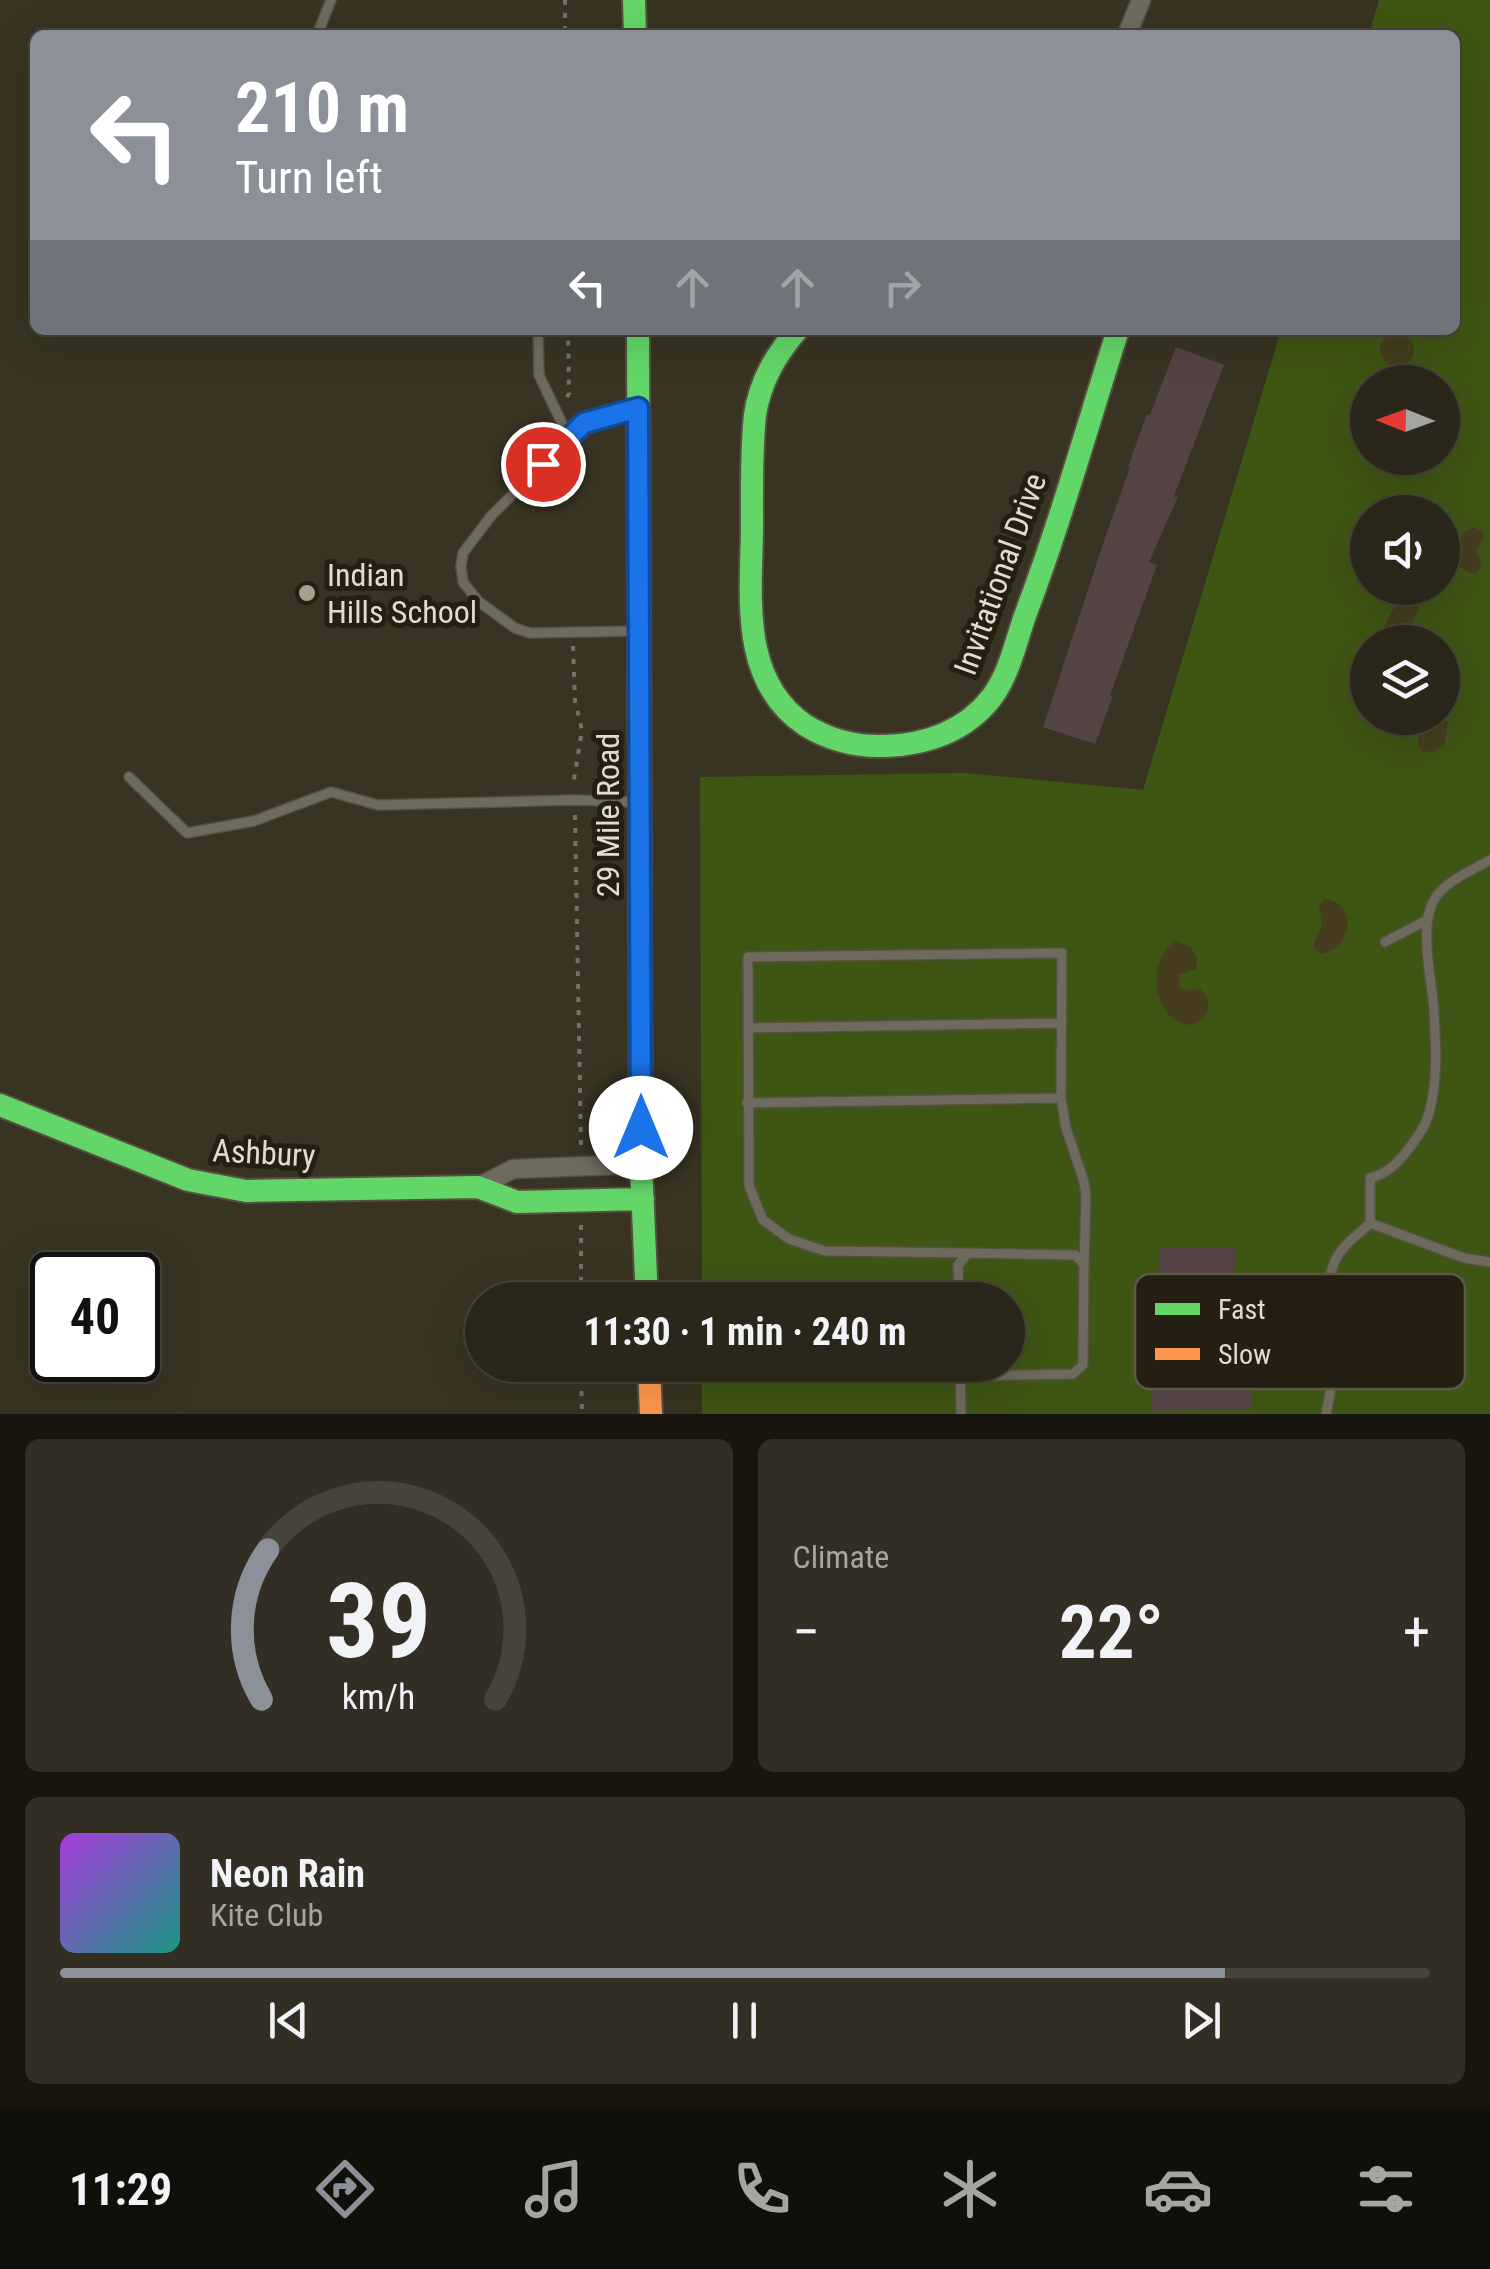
<!DOCTYPE html>
<html lang="en">
<head>
<meta charset="utf-8">
<style>
  :root { --surface:#2a261a; --page:#322e23; --text:#f1f3f6; --muted:#a5a5a2; --line:#464339; --accent:#8c9099 }
  body { margin:0; font-family:"Roboto Condensed",sans-serif; background:var(--page); color:var(--text); height:100vh; display:flex; flex-direction:column; font-size:38px; white-space:nowrap }
  * { box-sizing:border-box; margin:0 }
  p { font-size:32px; color:var(--muted) }
  .icon { flex:none; width:55px; height:55px; fill:none; stroke:currentColor; stroke-width:2; stroke-linecap:round; stroke-linejoin:round }
  .map { position:relative; height:1414px; overflow:hidden }
  .panel { display:flex; flex-direction:column; gap:25px; padding:25px; background:#17150e; flex:1 }
  .panel>* { flex:none }
  .guide { position:absolute; left:30px; top:30px; width:1430px; height:305px; border-radius:15px; box-shadow:0 10px 40px #0002,0 0 0 2px var(--line); background:#8c9099; color:#fff; overflow:hidden }
  .needle { width:65px; rotate:271deg }
  .buttons { position:absolute; left:1350px; top:365px; display:grid; gap:20px }
  .buttons a { display:grid; place-items:center; width:110px; height:110px; border-radius:50%; background:var(--surface); box-shadow:0 10px 40px #0002,0 0 0 2px var(--line); font-size:50px }
  .speed { position:absolute; left:30px; top:1252px; display:flex; gap:20px; font-size:50px; font-weight:700; text-align:center }
  .speed>* { display:grid; place-content:center; width:130px; height:130px; border-radius:50%; background:var(--surface); box-shadow:0 10px 40px #0002,0 0 0 2px var(--line); line-height:1 }
  .speed .limit { border:5px solid #111; border-radius:15px; background:#fff; color:#111 }
  .pin { position:absolute; display:grid; place-items:center; width:85px; height:85px; color:#fff; margin:-42px; border:5px solid #fff; border-radius:50%; box-shadow:0 2px 10px #0007 }
  .me { position:absolute; width:110px; margin:-55px; rotate:0deg; stroke-linejoin:round; filter:drop-shadow(0 0 8px #0008) }
  .turn { display:flex; align-items:center; gap:35px; height:210px; padding:0 40px; font-size:45px }
  .turn .icon { width:130px; height:130px; stroke-width:2.5 }
  .turn b { display:block; font-size:70px; line-height:85px }
  .lanes { display:flex; align-items:center; height:95px; padding:0 40px; background:#0003; justify-content:center; gap:50px; direction:ltr }
  .lanes .off { opacity:.35 }
  .big { font-size:75px; font-weight:700; line-height:1.1 }
  .panel .widget { flex:1; display:flex; flex-direction:column; justify-content:center; gap:15px; min-width:0; padding:0 35px; border-radius:15px; background:var(--page) }
  .panel .dial { align-items:center; gap:0 }
  .dial svg { height:260px; overflow:visible; fill:none; stroke:var(--line); stroke-width:7; stroke-linecap:round; text-anchor:middle }
  .dial text { fill:var(--text); stroke:none }
  .song { display:flex; align-items:center; gap:30px }
  .cover { width:120px; height:120px; border-radius:15px; background:linear-gradient(135deg,hsl(280 70% 55%),hsl(170 70% 35%)) }
  .played { height:10px; border-radius:5px; background:linear-gradient(90deg,var(--accent) 85%,var(--line) 85%) }
  .keys { display:flex; justify-content:space-around; direction:ltr }
  .heat { display:flex; justify-content:space-between; align-items:center; font-size:55px; direction:ltr }
  .panel .tiles { flex:1; display:grid; gap:25px; grid-template-columns:1fr 1fr }
  .widget:last-child { grid-column:span 2 }
  .trip { position:absolute; left:465px; top:1282px; width:560px; height:100px; border-radius:50px; background:var(--surface); box-shadow:0 10px 40px #0002,0 0 0 2px var(--line); font-weight:700; line-height:100px; text-align:center }
  .menu { display:flex; height:160px; justify-content:space-around; align-items:center; background:#110f0a; color:var(--muted) }
  .menu .icon { width:70px; height:70px }
  .menu .current { color:var(--accent) }
  .menu b { font-size:45px; color:var(--text) }
  .map>svg:first-child { display:block }
  .green { fill:#3e5614; fill-rule:evenodd }
  .sand { fill:#463d1f }
  .building { fill:#544 }
  .lines { fill:none; stroke-linecap:round; stroke-linejoin:round }
  .lane-casing { stroke:#555041; stroke-width:12 }
  .street-casing { stroke:#555041; stroke-width:21 }
  .fast-casing { stroke:#555041; stroke-width:26 }
  .slow-casing { stroke:#555041; stroke-width:26 }
  .path { stroke:#757166; stroke-width:4; stroke-dasharray:5 8; stroke-linecap:butt }
  .lane { stroke:#6f6a5e; stroke-width:9 }
  .street { stroke:#6f6a5e; stroke-width:18 }
  .fast { stroke:#63d668; stroke-width:22 }
  .slow { stroke:#ff974d; stroke-width:22 }
  .route-casing { stroke:#114b97; stroke-width:25 }
  .route { stroke:#1a73e8; stroke-width:18 }
  .poi-dot { fill:#a6a18f; stroke:#241f12; stroke-width:4 }
  .labels { text-anchor:middle; dominant-baseline:central; stroke-width:10; stroke-linejoin:round; paint-order:stroke }
  .street-label { font-size:32px; fill:#e2dcca; stroke:#241f12 }
  .poi-label { font-size:32px; fill:#e2dcca; stroke:#241f12; text-anchor:start }
  .key { fill:#241f12; stroke:#5d5849; stroke-width:2.5 }
  .key-label { font-size:28px; fill:#e2dcca }
</style>
</head>
<body>
<div class="map">
<svg width="1490" height="1414" viewBox="0 0 1490 1414">
  <rect width="100%" height="100%" fill="#383322"/>
  <!-- green -->
  <path class="green" d="M1379 0H1490V1414H702V1365H1008V1300H702L700 777 965 773 1143 790 1281 330H1455V35H1369ZM1368 382H1442V458H1368ZM1368 512H1442V588H1368ZM1368 642H1442V718H1368Z"/>
  <!-- sand -->
  <path class="sand" d="M1380 350a17 17 0 1 1 34 0a17 17 0 1 1-34 0Z
    M1474 527 1483 532 1484 539 1476 550C1479 559 1485 563 1477 572L1470 573 1459 566 1457 552 1462 533Z
    M1404 595 1411 597C1426 610 1414 612 1412 626 1412 630 1412 634 1411 639L1407 642H1387C1385 640 1383 639 1383 636 1382 627 1397 600 1404 595Z
    M1443 714 1448 723 1445 744 1434 752 1422 751C1413 741 1421 727 1428 718H1442Z
    M1325 899C1361 904 1350 951 1320 954L1314 949V942L1322 925 1319 905Z
    M1176 941 1191 947 1197 958 1196 969 1179 974V986L1183 990 1201 989C1213 1004 1210 1018 1192 1025 1150 1022 1146 958 1176 941Z"/>
  <!-- building -->
  <path class="building" d="M1176 347 1224 365 1174 496 1178 497 1149 562 1157 565 1110 695 1113 696 1095 744 1043 727 1103 544 1130 467H1128L1147 414 1150 415Z
    M1235 1247 1234 1291 1158 1292 1159 1248Z
    M1229 1308 1252 1309 1271 1327V1353L1253 1372 1252 1409 1152 1411V1365L1179 1363V1329L1213 1326Z"/>
  <g class="lines">
    <!-- lane casing -->
    <g class="lane-casing">
      <path id="lane" d="M317 35 331 0
        M538 330 539 375 569 438
        M636 409 584 423 491 516 463 553 461 566 463 582 479 602 515 628 530 633 637 631
        M129 777 187 833 254 821 331 792 378 805 574 800 637 802
        M1385 942 1427 920
        M748 1028 1062 1023
        M747 1103 1061 1098
        M1370 1223 1464 1258 1490 1262
        M968 1253 825 1251 789 1239 763 1220 749 1186 748 957 1062 953 1061 1098 1066 1128 1084 1182 1086 1197 1084 1264
        M959 1300 958 1265 968 1253 1075 1255 1084 1264 1083 1365 1073 1374 960 1376
        M960 1365 961 1414
        M1326 1414C1330 1393 1335 1372 1335 1351 1334 1318 1319 1280 1341 1251 1348 1241 1361 1232 1370 1223V1178C1386 1174 1396 1165 1406 1152 1416 1140 1425 1128 1429 1113 1438 1082 1436 1044 1434 1013 1433 980 1415 920 1439 893 1451 879 1474 869 1490 860"/>
    </g>
    <!-- street casing -->
    <g class="street-casing">
      <path id="street" d="M1127 35 1141 0
        M478 1187 513 1169 641 1164"/>
    </g>
    <!-- fast casing -->
    <g class="fast-casing">
      <path id="fast" d="M634 0 635 35
        M638 330 641 1164 647 1300
        M797 330C775 356 760 382 755 415 751 453 752 491 752 529 751 598 740 681 805 725 829 740 857 747 885 746 926 745 966 731 992 697 1010 673 1016 640 1026 613 1061 520 1088 424 1118 330
        M0 1105 188 1180 246 1191 478 1187 517 1202 643 1199"/>
    </g>
    <!-- slow casing -->
    <g class="slow-casing">
      <path id="slow" d="M649 1365 651 1414"/>
    </g>
    <!-- path -->
    <path class="path" d="M565 0V35
      M567 397 569 394 568 330
      M573 646 575 701 582 730 573 785
      M575 815 581 1145
      M581 1225V1300
      M581 1365 582 1414"/>
    <!-- lane -->
    <use href="#lane" class="lane"/>
    <!-- street -->
    <use href="#street" class="street"/>
    <!-- fast -->
    <use href="#fast" class="fast"/>
    <!-- slow -->
    <use href="#slow" class="slow"/>
  </g>
  <g class="lines">
    <!-- route casing -->
    <g class="route-casing">
      <path id="route" d="M543 464 584 423 638 408 641 1128"/>
    </g>
    <!-- route -->
    <use href="#route" class="route"/>
  </g>
  <!-- markers -->
  <circle class="poi-dot" cx="307" cy="593" r="10"/>
  <g class="labels">
    <!-- street labels -->
    <g class="street-label">
      <text transform="translate(1000 574) rotate(-70)">Invitational Drive</text>
      <text transform="translate(608 815) rotate(-90)">29 Mile Road</text>
      <text transform="translate(264 1153) rotate(3)">Ashbury</text>
    </g>
    <!-- poi labels -->
    <g class="poi-label">
      <text x="327" y="575">Indian<tspan x="327" dy="37">Hills School</tspan></text>
    </g>
  </g>
  <!-- legend -->
  <rect x="1135" y="1274" width="330" height="115" rx="15" class="key"/>
  <rect x="1155" y="1303" width="45" height="12" fill="#63d668"/>
  <rect x="1155" y="1348" width="45" height="12" fill="#ff974d"/>
  <g class="key-label">
    <text x="1218" y="1319">Fast</text>
    <text x="1218" y="1364">Slow</text>
  </g>
</svg>
<div class="buttons">
<a><svg class="needle" viewBox="-14 -14 28 28"><path d="M0-13l5 13h-10z" fill="#e53935"/><path d="M0 13l5-13h-10z" fill="#a5a5a2"/></svg></a>
<a><svg class="icon" aria-label="sound" viewBox="0 0 24 24"><path d="M4 9h4l5-4v14l-5-4H4zM17 9q2 3 0 6"/></svg></a>
<a><svg class="icon" aria-label="layers" viewBox="0 0 24 24"><path d="M12 4l9 5-9 5-9-5zM3 14l9 5 9-5"/></svg></a>
</div>
<div class="speed"><div class="limit">40</div></div>
<div class="pin" style="left:543px;top:464px;background:#d93025"><svg class="icon" aria-label="arrive" viewBox="0 0 24 24"><path d="M6 21V4h12l-3 4 3 4H6"/></svg></div>
<svg class="me" style="left:641px;top:1128px" viewBox="-20 -20 40 40"><circle r="19" fill="#fff"/><path d="M0-13L10 11 0 6-10 11z" fill="#1a73e8"/></svg>
<div class="trip">11:30 · 1 min · 240 m</div>
<div class="guide">
<div class="turn"><svg class="icon" aria-label="left" viewBox="0 0 24 24"><path d="M17 20v-9H6M10 6l-5 5 5 5"/></svg><div><b>210 m</b>Turn left</div></div>
<div class="lanes"><svg class="icon" aria-label="left" viewBox="0 0 24 24"><path d="M17 20v-9H6M10 6l-5 5 5 5"/></svg><svg class="icon off" aria-label="ahead" viewBox="0 0 24 24"><path d="M12 20V5M6 11l6-6 6 6"/></svg><svg class="icon off" aria-label="ahead" viewBox="0 0 24 24"><path d="M12 20V5M6 11l6-6 6 6"/></svg><svg class="icon off" aria-label="right" viewBox="0 0 24 24"><path d="M7 20v-9h11M14 6l5 5-5 5"/></svg></div>
</div>
</div>
<section class="panel">
<div class="tiles">
<div class="widget dial"><svg viewBox="0 0 100 80">
<path d="M14 69A42 42 0 1 1 86 69"/>
<path d="M14 69A42 42 0 0 1 16 23" stroke="#8c9099"/>
<text x="50" y="56" font-size="32" font-weight="700">39</text>
<text x="50" y="72" font-size="11">km/h</text>
</svg></div>
<div class="widget"><p>Climate</p>
<div class="heat"><a>−</a><b class="big">22°</b><a>+</a></div>
</div>
<div class="widget">
<div class="song"><i class="cover"></i><div><b>Neon Rain</b><p>Kite Club</p></div></div>
<div class="played"></div>
<div class="keys"><svg class="icon" aria-label="previous" viewBox="0 0 24 24"><path d="M18 5L8 12l10 7zM5 5v14"/></svg><svg class="icon" aria-label="pause" viewBox="0 0 24 24"><path d="M8 5v14M16 5v14"/></svg><svg class="icon" aria-label="next" viewBox="0 0 24 24"><path d="M6 5l10 7-10 7zM19 5v14"/></svg></div>
</div>
</div>
</section>
<nav class="menu">
<b>11:29</b>
<svg class="icon current" aria-label="directions" viewBox="0 0 24 24"><path d="M12 3l9 9-9 9-9-9zM9 14v-3h6M13 9l2 2-2 2"/></svg>
<svg class="icon" aria-label="music" viewBox="0 0 24 24"><path d="M9 18V5l10-2v13"/><circle cx="6" cy="18" r="3"/><circle cx="16" cy="16" r="3"/></svg>
<svg class="icon" aria-label="phone" viewBox="0 0 24 24"><path d="M5 4h4l2 5-3 2q2 4 5 5l2-3 5 2v4C11 20 4 13 5 4z"/></svg>
<svg class="icon" aria-label="climate" viewBox="0 0 24 24"><path d="M12 3v18M4 7l16 10M4 17L20 7"/></svg>
<svg class="icon" aria-label="car" viewBox="0 0 24 24"><path d="M5 17H2v-5l4-1 3-4h7l3 4 3 1v5h-3M9 17h6M6 11h13"/><circle cx="7" cy="17" r="2"/><circle cx="17" cy="17" r="2"/></svg>
<svg class="icon" aria-label="filters" viewBox="0 0 24 24"><path d="M4 7h16M4 17h16"/><circle cx="9" cy="7" r="2"/><circle cx="15" cy="17" r="2"/></svg>
</nav>
</body>
</html>
